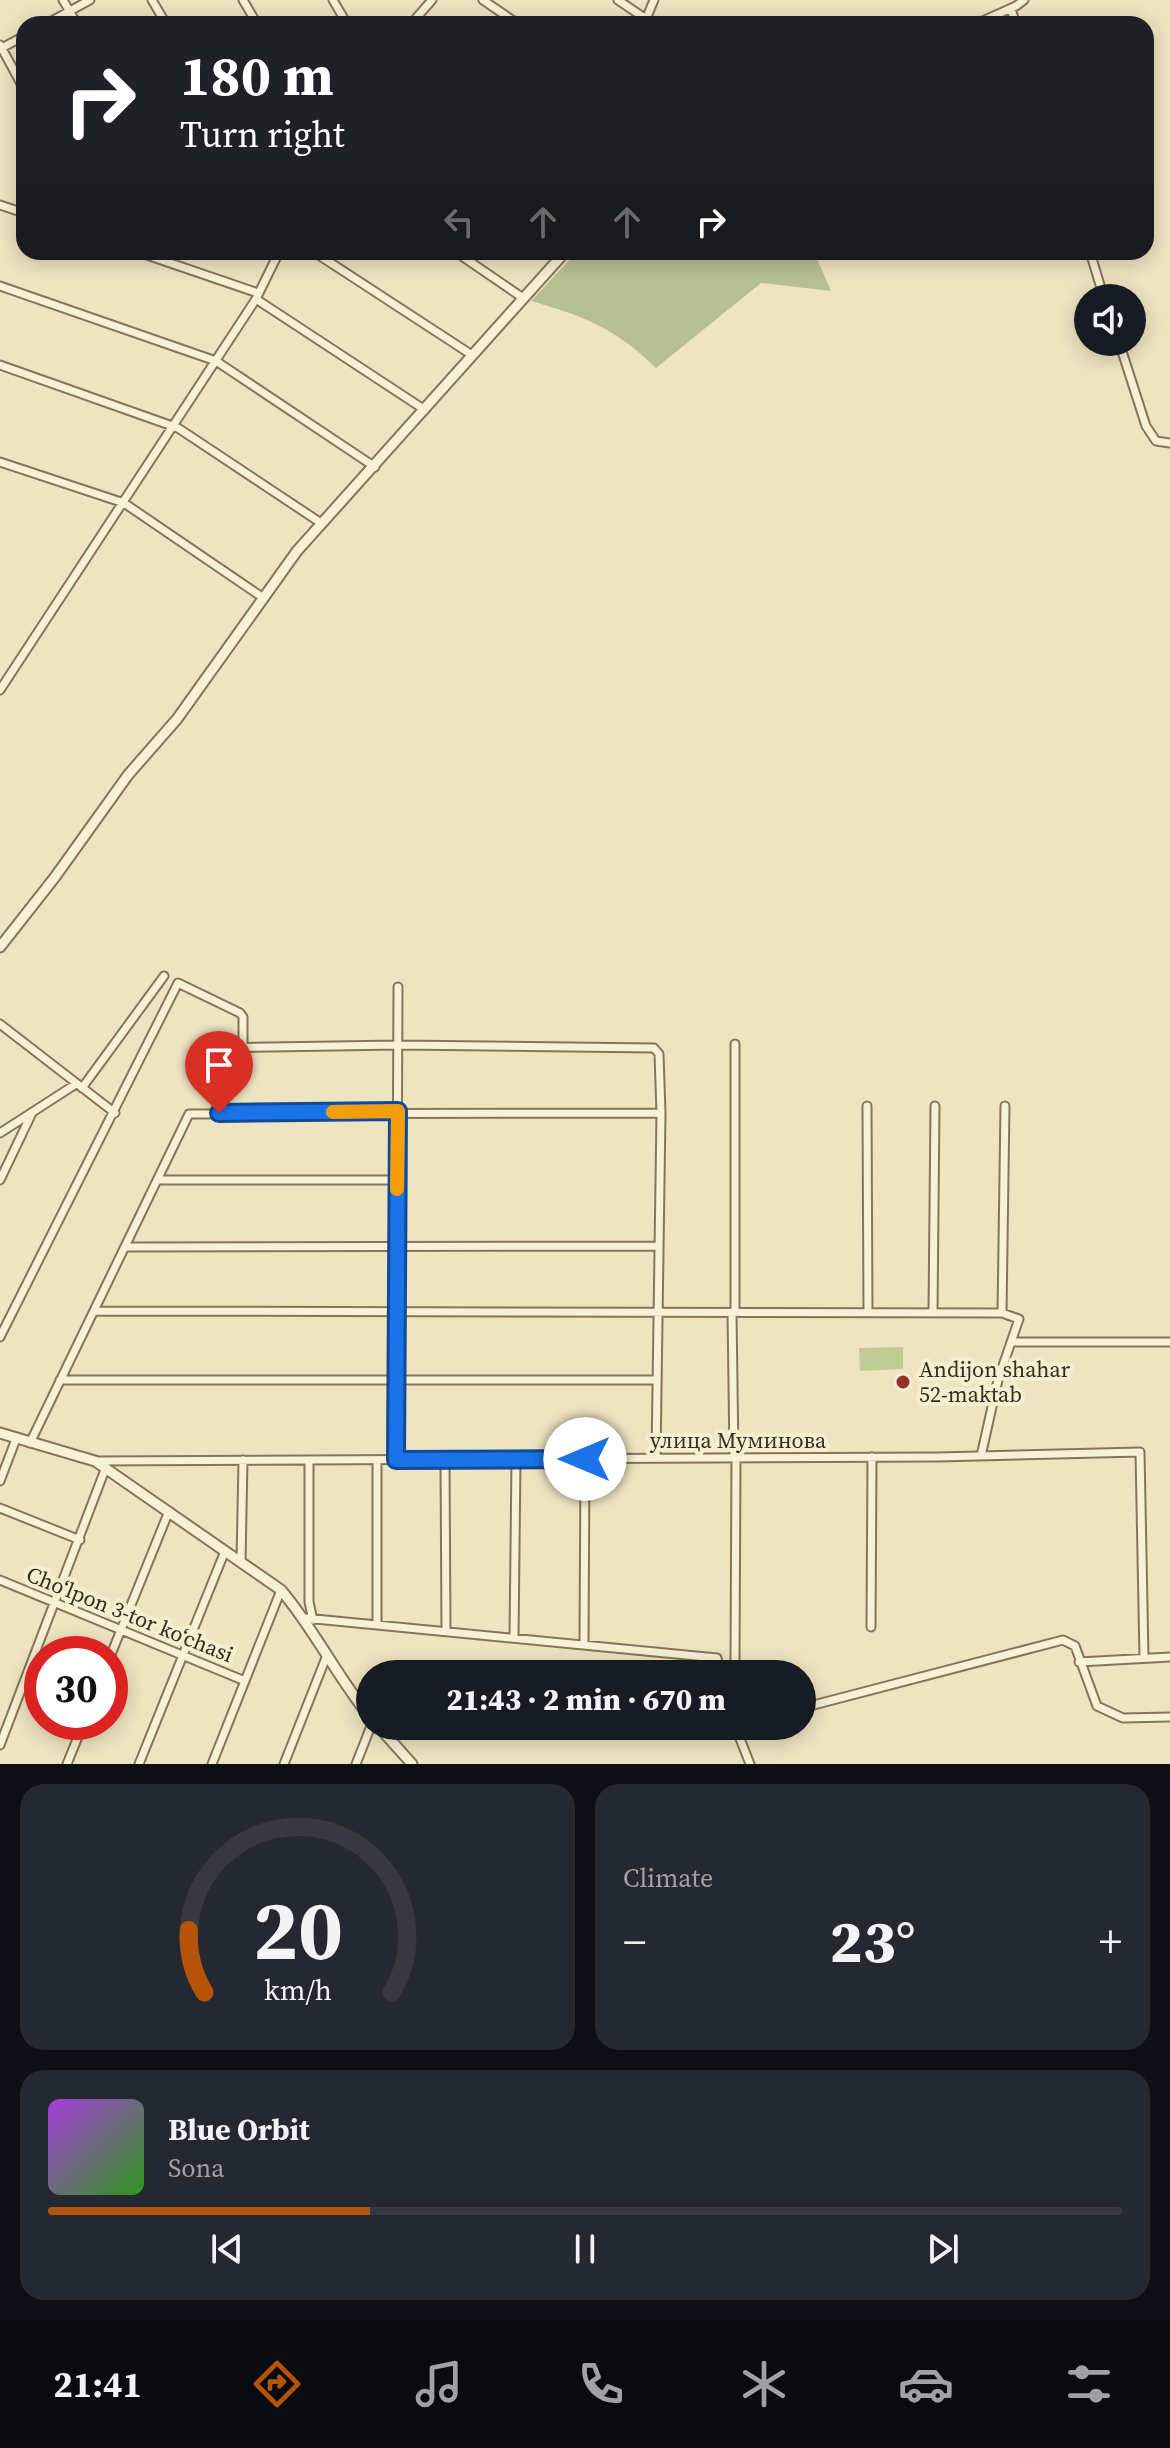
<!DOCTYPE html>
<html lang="en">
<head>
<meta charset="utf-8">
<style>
  :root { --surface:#171b24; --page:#242831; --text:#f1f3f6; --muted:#9ea1a6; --line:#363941; --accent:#b45309 }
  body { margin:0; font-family:"Source Serif 4",serif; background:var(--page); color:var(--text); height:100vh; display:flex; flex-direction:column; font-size:30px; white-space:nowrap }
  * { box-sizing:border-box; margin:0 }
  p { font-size:26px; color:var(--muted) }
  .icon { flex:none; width:44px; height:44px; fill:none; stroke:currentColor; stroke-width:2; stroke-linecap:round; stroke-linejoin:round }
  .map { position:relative; height:1764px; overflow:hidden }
  .drawer { display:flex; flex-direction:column; gap:20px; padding:20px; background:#0d0f14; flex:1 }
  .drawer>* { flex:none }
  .top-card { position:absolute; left:16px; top:16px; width:1138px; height:244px; border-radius:24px; box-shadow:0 4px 20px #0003; background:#202124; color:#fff; overflow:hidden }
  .buttons { position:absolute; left:1074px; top:284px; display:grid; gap:16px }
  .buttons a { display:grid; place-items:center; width:72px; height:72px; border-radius:50%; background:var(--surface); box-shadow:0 4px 20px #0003; font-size:40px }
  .speed { position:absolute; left:24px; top:1636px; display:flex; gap:16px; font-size:40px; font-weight:700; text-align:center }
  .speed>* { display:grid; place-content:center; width:104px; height:104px; border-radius:50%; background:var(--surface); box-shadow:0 4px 20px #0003; line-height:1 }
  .speed .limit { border:12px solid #d22; background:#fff; color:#111 }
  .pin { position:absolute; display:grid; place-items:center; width:68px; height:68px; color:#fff; margin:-82px -34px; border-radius:50% 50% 50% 0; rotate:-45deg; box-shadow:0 0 8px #0007 }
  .pin .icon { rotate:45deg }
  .me { position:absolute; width:88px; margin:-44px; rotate:270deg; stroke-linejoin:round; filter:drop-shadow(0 0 6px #0008) }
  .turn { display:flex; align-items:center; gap:28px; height:168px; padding:0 32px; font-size:36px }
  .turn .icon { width:104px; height:104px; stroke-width:2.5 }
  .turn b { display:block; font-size:56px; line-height:68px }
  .lanes { display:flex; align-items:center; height:76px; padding:0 32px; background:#0003; justify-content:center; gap:40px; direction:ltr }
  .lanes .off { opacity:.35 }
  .big { font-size:60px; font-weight:800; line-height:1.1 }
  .drawer .widget { flex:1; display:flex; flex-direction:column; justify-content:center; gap:12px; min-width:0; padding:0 28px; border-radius:24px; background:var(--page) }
  .drawer .dial { align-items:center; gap:0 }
  .dial svg { height:208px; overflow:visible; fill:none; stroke:var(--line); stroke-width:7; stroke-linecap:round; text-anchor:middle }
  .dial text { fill:var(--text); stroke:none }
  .song { display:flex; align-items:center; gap:24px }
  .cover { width:96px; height:96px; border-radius:12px; background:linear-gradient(135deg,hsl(280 70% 55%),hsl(110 70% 35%)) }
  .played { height:8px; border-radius:4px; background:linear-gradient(90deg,var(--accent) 30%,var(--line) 30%) }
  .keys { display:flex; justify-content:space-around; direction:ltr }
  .heat { display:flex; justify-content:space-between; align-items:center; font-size:44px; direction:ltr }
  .drawer .tiles { flex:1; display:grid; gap:20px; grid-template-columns:1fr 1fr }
  .widget:last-child { grid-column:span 2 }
  .trip { position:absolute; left:356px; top:1660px; width:460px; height:80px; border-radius:40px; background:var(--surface); box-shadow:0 4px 20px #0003; font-weight:800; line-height:80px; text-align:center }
  .tab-bar { display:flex; height:128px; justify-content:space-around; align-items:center; background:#090b0e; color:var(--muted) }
  .tab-bar .icon { width:56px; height:56px }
  .tab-bar .on { color:var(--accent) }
  .tab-bar b { font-size:36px; color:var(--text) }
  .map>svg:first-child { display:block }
  .green { fill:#c1cc95 }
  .cemetery { fill:#b7c094 }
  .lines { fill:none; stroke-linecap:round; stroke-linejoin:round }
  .minor-casing { stroke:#877559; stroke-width:11 }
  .tertiary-casing { stroke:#877559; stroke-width:13 }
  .minor { stroke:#f9f1d4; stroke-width:7 }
  .tertiary { stroke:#f9f1d4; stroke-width:9 }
  .route-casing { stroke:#114b97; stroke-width:20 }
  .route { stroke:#1a73e8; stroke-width:14 }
  .slow { stroke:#f59e0b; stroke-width:14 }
  .poi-dot { fill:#963129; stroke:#f5eed1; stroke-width:3 }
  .labels { text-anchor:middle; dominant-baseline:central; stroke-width:8; stroke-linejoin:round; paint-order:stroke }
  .poi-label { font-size:22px; fill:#372c1d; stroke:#f5eed1; text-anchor:start }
  .street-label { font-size:22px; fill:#372c1d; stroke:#f5eed1 }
</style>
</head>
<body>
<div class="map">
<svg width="1170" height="1764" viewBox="0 0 1170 1764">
  <rect width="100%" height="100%" fill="#eee4c1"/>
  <!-- green -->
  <path class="green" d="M903 1347V1369L860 1371 859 1348Z"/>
  <!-- cemetery -->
  <path class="cemetery" d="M577 252H814L831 291 761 283 656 368C615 328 586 317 531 301Z"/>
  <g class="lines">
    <!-- minor casing -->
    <g class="minor-casing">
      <path id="minor" d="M63 0 77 24
        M152 0 166 24
        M243 0 257 24
        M333 0 347 24
        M483 0 518 24
        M618 0 646 19
        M1011 9 1016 24
        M46 24 90 0
        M411 24 432 0
        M644 24 654 0
        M976 24 1016 6 1024 0
        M0 45 24 89
        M0 49 24 36
        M0 205 24 213
        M138 252 258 293
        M314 252 472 355
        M456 252 523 298
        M1090 252 1104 298
        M0 286 216 361 375 467
        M256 299 425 410
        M1119 342 1146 426 1156 441 1170 443
        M0 365 178 428 321 523
        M0 462 124 503 262 597
        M0 690 256 299 279 252
        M0 1024 115 1113
        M735 1044V1312
        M214 1048 398 1045 654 1048 659 1054 661 1113
        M82 1088 164 976
        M867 1106 868 1312
        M0 1133 76 1084
        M0 1180 32 1113
        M157 1180H397
        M126 1247 658 1246
        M94 1311 1002 1313 1019 1319 998 1380 981 1456
        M732 1312 734 1456
        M933 1313 935 1106
        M1002 1313 1005 1106
        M0 1337 178 983 240 1013 243 1017V1048
        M1011 1342H1170
        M60 1380H656
        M30 1443 189 1114 661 1113 656 1458
        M309 1460V1602L313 1620
        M396 1460 398 987
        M445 1460 446 1631
        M95 1461 938 1457 1140 1452 1144 1658
        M377 1461V1625
        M0 1481 16 1439
        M0 1508 80 1540
        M241 1562 243 1460
        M0 1580 245 1681
        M305 1618 717 1658 721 1674
        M871 1627 872 1457
        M514 1638 516 1459
        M584 1645 585 1459
        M110 1657 169 1511
        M735 1661 736 1456
        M1079 1662 1170 1657
        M802 1708 1063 1640 1075 1646 1097 1706 1123 1718 1170 1717
        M735 1726 750 1764
        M736 1731 755 1726
        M0 1745 106 1467
        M67 1764 84 1722
        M139 1764 225 1551
        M212 1764 281 1590
        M284 1764 327 1655
        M356 1764 371 1726"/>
    </g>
    <!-- tertiary casing -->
    <g class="tertiary-casing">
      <path id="tertiary" d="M0 947 55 877 128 775 177 719 297 551 565 252
        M0 1433 95 1461 281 1590C315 1630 337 1677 370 1717
        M378 1726 412 1764"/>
    </g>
    <!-- minor -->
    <use href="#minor" class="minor"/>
    <!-- tertiary -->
    <use href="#tertiary" class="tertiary"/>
  </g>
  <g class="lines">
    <!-- route casing -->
    <g class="route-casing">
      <path id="route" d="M219 1113 398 1111 396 1460 585 1459"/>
    </g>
    <!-- route -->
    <use href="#route" class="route"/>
    <!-- slow -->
    <path class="slow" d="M333 1112 398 1111 397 1189"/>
  </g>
  <!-- markers -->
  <circle class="poi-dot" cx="903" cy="1382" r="8"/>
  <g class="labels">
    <!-- poi labels -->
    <g class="poi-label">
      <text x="919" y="1369">Andijon shahar<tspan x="919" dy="25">52-maktab</tspan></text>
    </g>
    <!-- street labels -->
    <g class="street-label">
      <text x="738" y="1440">улица Муминова</text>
      <text transform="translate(130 1614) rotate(22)">Cho‘lpon 3-tor koʻchasi</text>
    </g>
  </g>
</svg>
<div class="buttons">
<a><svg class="icon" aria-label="sound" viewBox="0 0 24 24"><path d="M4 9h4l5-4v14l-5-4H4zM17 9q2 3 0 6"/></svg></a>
</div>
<div class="speed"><div class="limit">30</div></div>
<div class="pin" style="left:219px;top:1113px;background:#d93025"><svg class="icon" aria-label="arrive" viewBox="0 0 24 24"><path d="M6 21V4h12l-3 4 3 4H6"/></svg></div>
<svg class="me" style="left:585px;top:1459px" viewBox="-20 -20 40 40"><circle r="19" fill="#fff"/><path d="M0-13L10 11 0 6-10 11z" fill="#1a73e8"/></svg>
<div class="trip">21:43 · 2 min · 670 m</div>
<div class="top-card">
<div class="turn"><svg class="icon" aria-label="right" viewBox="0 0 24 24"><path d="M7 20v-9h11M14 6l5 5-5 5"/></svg><div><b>180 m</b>Turn right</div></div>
<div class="lanes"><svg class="icon off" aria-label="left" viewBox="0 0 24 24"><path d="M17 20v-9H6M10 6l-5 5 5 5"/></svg><svg class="icon off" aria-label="ahead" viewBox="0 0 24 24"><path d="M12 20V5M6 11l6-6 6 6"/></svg><svg class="icon off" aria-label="ahead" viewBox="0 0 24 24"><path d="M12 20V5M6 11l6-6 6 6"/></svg><svg class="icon" aria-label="right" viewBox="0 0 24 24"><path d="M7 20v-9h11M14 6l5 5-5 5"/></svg></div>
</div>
</div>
<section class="drawer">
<div class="tiles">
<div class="widget dial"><svg viewBox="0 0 100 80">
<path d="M14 69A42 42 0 1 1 86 69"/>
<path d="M14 69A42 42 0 0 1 8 45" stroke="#b45309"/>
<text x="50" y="56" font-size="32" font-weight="700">20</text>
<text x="50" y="72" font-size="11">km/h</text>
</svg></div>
<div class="widget"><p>Climate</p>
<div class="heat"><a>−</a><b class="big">23°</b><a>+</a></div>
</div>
<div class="widget">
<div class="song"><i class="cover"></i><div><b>Blue Orbit</b><p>Sona</p></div></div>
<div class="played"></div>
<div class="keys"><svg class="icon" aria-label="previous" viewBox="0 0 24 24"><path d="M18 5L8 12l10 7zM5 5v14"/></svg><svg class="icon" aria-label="pause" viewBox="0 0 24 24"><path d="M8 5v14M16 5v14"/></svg><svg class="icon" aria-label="next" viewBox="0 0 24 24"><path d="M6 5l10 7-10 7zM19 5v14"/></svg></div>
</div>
</div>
</section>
<nav class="tab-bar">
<b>21:41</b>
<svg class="icon on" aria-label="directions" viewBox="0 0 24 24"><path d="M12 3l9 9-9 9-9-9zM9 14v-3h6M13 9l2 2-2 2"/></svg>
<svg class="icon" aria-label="music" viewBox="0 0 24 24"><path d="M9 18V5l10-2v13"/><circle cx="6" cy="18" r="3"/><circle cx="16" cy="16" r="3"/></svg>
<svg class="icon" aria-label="phone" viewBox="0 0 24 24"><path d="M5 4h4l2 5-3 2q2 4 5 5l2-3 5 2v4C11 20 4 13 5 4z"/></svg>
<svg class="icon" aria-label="climate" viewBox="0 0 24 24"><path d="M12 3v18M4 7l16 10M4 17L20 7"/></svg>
<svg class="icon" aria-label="car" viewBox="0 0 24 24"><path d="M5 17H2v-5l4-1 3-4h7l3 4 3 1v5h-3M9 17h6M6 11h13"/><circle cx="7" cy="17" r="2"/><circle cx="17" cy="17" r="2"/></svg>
<svg class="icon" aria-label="filters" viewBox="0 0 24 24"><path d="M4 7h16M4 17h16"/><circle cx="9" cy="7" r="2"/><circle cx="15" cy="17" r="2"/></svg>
</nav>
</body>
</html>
